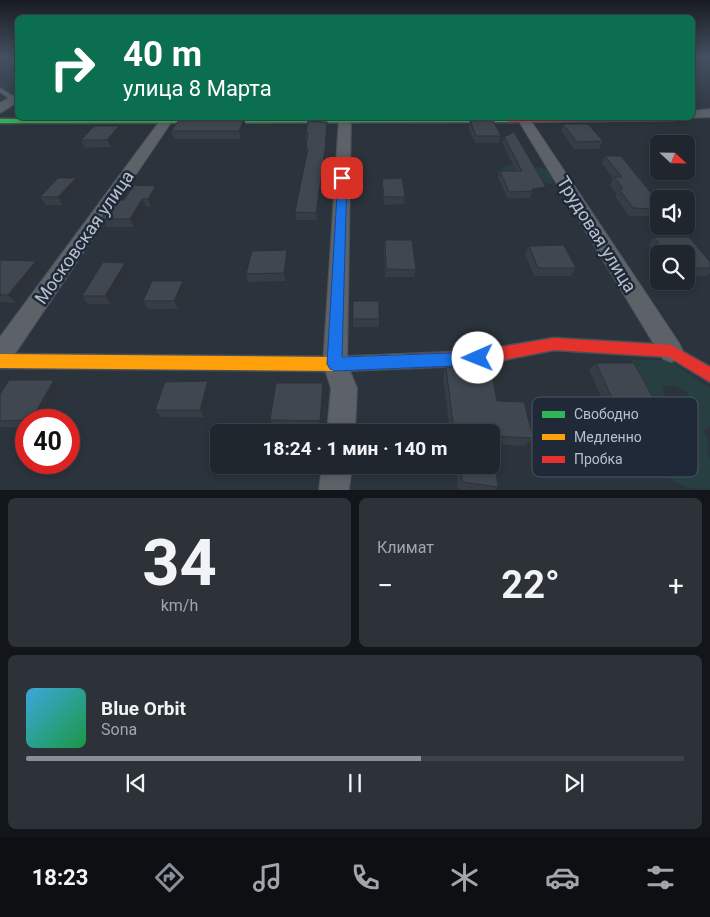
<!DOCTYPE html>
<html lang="ru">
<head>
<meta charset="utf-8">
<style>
  :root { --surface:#20262d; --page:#2d3239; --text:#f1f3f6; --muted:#a2a5aa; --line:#3d4349; --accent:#868f9a }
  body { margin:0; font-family:Roboto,sans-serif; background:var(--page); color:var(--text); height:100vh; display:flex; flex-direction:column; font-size:19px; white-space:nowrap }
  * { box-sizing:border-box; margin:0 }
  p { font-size:16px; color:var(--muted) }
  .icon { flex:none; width:28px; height:28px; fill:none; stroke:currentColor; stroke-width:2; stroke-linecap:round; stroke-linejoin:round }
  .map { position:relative; height:490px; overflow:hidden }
  .drawer { display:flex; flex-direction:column; gap:8px; padding:8px; background:#121519; flex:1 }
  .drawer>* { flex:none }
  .top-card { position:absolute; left:15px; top:15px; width:680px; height:105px; border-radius:8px; box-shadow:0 2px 8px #0003,0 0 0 1px var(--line); background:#0b6e4f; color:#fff; overflow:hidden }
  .needle { width:32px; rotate:112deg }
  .tools { position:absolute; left:650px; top:135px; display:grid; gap:10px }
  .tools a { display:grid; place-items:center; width:45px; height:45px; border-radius:8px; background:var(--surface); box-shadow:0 2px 8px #0003,0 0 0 1px var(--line); font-size:25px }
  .speed { position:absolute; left:15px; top:409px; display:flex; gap:10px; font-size:25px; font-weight:700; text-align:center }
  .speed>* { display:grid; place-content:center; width:65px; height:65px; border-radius:50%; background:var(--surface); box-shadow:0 2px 8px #0003,0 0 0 1px var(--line); line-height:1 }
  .speed .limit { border:8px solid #d22; background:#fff; color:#111 }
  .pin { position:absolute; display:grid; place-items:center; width:42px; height:42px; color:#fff; margin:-21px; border-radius:10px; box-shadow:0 2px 8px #0006 }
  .me { position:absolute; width:55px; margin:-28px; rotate:269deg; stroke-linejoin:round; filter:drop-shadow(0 0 4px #0008) }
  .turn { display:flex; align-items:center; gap:18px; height:105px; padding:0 25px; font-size:22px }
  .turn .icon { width:65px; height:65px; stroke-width:2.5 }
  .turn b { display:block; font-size:35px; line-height:42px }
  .big { font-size:38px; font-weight:700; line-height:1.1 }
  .drawer .widget { flex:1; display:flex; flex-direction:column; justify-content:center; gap:8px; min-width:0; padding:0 18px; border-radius:8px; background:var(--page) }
  .drawer .dial { align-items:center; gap:0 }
  .dial b { font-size:65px; line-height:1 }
  .song { display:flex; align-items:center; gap:15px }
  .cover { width:60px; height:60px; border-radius:8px; background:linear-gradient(135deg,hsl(200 70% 55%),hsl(140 70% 35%)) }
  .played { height:5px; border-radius:2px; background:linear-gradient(90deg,var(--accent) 60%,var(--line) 60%) }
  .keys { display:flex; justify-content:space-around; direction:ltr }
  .heat { display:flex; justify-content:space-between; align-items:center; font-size:28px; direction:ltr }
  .drawer .tiles { flex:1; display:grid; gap:8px; grid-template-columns:1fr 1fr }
  .widget:last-child { grid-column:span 2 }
  .trip { position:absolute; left:210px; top:424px; width:290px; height:50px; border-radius:8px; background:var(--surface); box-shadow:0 2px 8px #0003,0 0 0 1px var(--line); font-weight:700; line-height:50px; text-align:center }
  .tabs { display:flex; height:80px; justify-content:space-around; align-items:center; background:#0d0f12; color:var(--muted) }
  .tabs .icon { width:35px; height:35px }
  .tabs .current { color:var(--accent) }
  .tabs b { font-size:22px; color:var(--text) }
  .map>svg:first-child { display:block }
  .green { fill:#283f42 }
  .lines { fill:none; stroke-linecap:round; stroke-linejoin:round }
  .lane-casing { stroke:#4a5058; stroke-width:2 }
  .street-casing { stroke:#4a5058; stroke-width:2 }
  .fast-casing { stroke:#4a5058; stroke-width:3 }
  .slow-casing { stroke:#4a5058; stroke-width:3 }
  .jam-casing { stroke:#4a5058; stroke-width:3 }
  .lane { fill:#5d6269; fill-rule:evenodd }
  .street { fill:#5d6269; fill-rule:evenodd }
  .fast { fill:#30b455; fill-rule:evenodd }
  .slow { fill:#ff9f0a; fill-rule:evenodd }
  .jam { fill:#e5322d; fill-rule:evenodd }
  .wall { fill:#373d45 }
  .shaded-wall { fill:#2d3238 }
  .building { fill:#404750; stroke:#2d3238 }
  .route { fill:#1a73e8; stroke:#114b97 }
  .labels { text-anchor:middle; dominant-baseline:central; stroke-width:5; stroke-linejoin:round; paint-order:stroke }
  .street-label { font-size:18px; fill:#b7c0cc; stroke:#1f2937 }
  .key { fill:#1f2937; stroke:#4d5664; stroke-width:1 }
  .key-label { font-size:14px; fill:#b7c0cc }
</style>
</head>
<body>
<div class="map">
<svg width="710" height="490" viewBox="0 0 710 490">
  <rect width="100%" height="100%" fill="#2b333c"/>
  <!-- green -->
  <path class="green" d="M510 165C526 168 538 163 552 173L553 184 497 173 504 166Z
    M631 360H669L710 388V425L704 431C709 439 710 445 707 454L710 459V489C684 489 681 487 660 471L657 444 661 429 677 424 692 426 682 410 689 402 688 393 675 386H663L664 398 656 399 637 381Z"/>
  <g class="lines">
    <!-- lane casing -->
    <g class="lane-casing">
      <path id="lane" d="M0 88 2 89 17 99 12 100 0 92Z"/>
    </g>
    <!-- street casing -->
    <g class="street-casing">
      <path id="street" d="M18 93V102L0 113V103Z
        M710 109V117L687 118H692V111Z
        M162 118H174L8 364 0 367V337Z
        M339 118H351L347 364 357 388 355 432H327L331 388 323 364Z
        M517 118H529L679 343 683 351 679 359 671 362 663 359Z
        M322 465H352L349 490H319Z"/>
    </g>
    <!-- fast casing -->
    <g class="fast-casing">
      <path id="fast" d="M509 118 513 120 512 122 0 123V119Z"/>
    </g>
    <!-- slow casing -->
    <g class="slow-casing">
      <path id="slow" d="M0 354 335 357 410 354 415 356 417 361 415 366 410 368 335 371 0 368Z"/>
    </g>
    <!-- jam casing -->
    <g class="jam-casing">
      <path id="jam" d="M506 118H679L675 120 509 122 505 120Z
        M554 338 671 345 710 367V382L669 357 554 350 478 365 410 368 405 366 403 361 405 356 410 354 478 351Z"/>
    </g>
    <!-- lane -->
    <use href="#lane" class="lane"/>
    <!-- street -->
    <use href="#street" class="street"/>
    <!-- fast -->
    <use href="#fast" class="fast"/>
    <!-- slow -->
    <use href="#slow" class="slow"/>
    <!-- jam -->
    <use href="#jam" class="jam"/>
  </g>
  <!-- wall -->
  <path class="wall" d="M244 120 246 127 241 139H174L171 131Z
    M470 120 501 136 499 143H475L468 127Z
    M327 122 328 129 326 157 317 220H296L295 212 307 154 306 148 307 140H306V133Z
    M563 124 603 141 599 149H574L561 131Z
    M119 126 123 133 111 147 85 148 81 140Z
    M504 137 543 194 531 195 530 198H507L498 177 500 171H516L502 143Z
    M605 156 659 203 658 216H629L615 196 616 193 610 185 613 179 602 163Z
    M382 179 405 197 404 204 384 205 382 186Z
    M80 186 63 205H46L40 197Z
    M156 186 160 193 151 207H146L134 227H106L101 219 124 200Z
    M654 237 710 262V273L707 276H686V254H659V260L648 245Z
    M385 240 416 270 414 277H385L384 248Z
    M529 246 576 268 571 276H534L525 254Z
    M287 250 289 258 286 281 248 282 246 274Z
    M0 260 43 269 16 303 0 302Z
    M125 263 130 271 111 304H88L82 296Z
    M186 289 178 309H148L143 301Z
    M353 301 379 319V327H353Z
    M596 363 653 398 645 405H605L589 370Z
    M446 367 497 401 533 438 525 446 493 444 498 487 495 490H464L458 489 456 465H491V432H450L443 377Z
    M54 380 62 387 26 420V427H0V394Z
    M212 388 204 417H161L155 410Z
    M324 390 321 427 272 426 270 420Z"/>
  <!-- shaded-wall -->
  <path class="shaded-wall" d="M244 120 246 127 241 139 239 131Z
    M327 122 328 129 326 157 317 220 316 213Z
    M119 126 123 133 111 147 107 140Z
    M76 178 80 186 63 205 58 197Z
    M156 186 160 193 151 207 148 199Z
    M546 187 543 194 531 195 533 191 532 189Z
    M142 199 146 207 134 227 130 219Z
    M0 245 6 252 0 259Z
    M287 250 289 258 286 281 284 273Z
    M36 261 43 269 16 303 8 295Z
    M125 263 130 271 111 304 105 296Z
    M183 281 186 289 178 309 174 301Z
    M54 380 62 387 44 420H31Z
    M208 381 212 388 204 417 200 410Z
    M323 383 324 390 321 427 320 421Z"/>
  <!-- building -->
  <path class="building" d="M180 119 244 120 239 131H171Z
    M470 120H493L501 136H476Z
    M308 121 327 122 325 150 316 213 295 212 308 148H306L308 133H306Z
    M563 124H588L603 141 577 142Z
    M94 126H119L107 140H81Z
    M514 132 546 187 532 189 533 191 509 192 500 171H522L504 137Z
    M605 156H621L659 203V209L633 208 619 189H623L614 177H622Z
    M58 178H76L58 197H40Z
    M402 178 405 197H384L382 179Z
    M134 185 156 186 148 199H142L130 219H101L114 200H124Z
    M654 237H689L710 262V268H686V254H667Z
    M385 240H412L416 270 386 269Z
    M564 245 576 268H538L529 246Z
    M287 250 284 273 246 274 252 251Z
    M0 260 36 261 8 295H0Z
    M103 262 125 263 105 296H82Z
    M152 281H183L174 301H143Z
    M353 301H379V319H353Z
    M596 363H634L653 398H612Z
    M490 365 497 401 524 402 533 438 492 436 498 487 462 482 461 465H491V432H454L446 367Z
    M9 380H54L31 420 0 421V394Z
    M208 381 200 410H155L165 382Z
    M276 383H323L320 421 270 420Z"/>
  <!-- sky -->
  <linearGradient id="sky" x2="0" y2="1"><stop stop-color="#181c21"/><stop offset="0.46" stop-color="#445061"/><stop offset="1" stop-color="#445061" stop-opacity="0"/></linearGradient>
  <rect width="710" height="125" fill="url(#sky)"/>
  <!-- route -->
  <path class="route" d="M342 175 347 178 342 357 478 352 483 354 485 358 483 363 478 365 335 371 330 369 327 364 338 178Z"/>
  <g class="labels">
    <!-- street labels -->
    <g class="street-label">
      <text transform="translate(597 234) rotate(58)">Трудовая улица</text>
      <text transform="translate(84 237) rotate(-55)">Московская улица</text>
    </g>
  </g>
  <!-- legend -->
  <rect x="532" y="397" width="166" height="80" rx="8" class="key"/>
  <rect x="542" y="411" width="23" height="7" fill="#30b455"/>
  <rect x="542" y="434" width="23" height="6" fill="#ff9f0a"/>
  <rect x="542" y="456" width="23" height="7" fill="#e5322d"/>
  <g class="key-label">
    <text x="574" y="419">Свободно</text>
    <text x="574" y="442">Медленно</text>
    <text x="574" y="464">Пробка</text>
  </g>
</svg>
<div class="tools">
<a><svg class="needle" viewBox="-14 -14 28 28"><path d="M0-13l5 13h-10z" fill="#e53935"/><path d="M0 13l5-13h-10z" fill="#a2a5aa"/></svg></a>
<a><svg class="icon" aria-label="sound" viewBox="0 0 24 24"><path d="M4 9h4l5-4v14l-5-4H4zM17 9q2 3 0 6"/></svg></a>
<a><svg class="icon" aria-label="search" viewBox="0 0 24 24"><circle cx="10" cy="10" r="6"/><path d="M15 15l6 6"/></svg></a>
</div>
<div class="speed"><div class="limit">40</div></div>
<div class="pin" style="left:342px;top:178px;background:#d93025"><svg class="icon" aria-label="arrive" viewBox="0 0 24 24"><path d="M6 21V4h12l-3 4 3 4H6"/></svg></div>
<svg class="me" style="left:478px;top:358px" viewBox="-20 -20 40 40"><circle r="19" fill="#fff"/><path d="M0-13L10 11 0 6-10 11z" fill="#1a73e8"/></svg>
<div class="trip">18:24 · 1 мин · 140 m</div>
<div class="top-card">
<div class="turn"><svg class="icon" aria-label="right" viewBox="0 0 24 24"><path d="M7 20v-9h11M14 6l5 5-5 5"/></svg><div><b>40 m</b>улица 8 Марта</div></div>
</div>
</div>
<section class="drawer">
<div class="tiles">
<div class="widget dial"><b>34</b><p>km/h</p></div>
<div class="widget"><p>Климат</p>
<div class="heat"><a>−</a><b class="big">22°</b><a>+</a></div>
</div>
<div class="widget">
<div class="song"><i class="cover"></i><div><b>Blue Orbit</b><p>Sona</p></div></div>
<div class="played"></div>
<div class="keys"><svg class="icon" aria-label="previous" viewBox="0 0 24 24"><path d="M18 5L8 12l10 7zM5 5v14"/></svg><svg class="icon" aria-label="pause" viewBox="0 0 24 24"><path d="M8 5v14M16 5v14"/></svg><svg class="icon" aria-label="next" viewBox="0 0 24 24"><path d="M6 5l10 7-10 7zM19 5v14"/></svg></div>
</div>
</div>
</section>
<nav class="tabs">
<b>18:23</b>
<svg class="icon current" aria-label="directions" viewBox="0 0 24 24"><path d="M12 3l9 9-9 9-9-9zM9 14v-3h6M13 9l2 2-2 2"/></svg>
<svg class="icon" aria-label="music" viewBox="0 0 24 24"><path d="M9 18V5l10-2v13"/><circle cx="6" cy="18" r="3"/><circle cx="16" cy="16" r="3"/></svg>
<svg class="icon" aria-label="phone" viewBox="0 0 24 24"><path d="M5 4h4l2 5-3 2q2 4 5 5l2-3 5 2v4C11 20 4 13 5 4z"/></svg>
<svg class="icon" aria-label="climate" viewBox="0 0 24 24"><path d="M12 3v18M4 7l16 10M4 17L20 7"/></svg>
<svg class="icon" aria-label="car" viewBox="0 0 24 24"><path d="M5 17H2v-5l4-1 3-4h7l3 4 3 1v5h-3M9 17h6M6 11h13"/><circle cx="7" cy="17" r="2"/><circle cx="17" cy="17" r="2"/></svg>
<svg class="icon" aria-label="filters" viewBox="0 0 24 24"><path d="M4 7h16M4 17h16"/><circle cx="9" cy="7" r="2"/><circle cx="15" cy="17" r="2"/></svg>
</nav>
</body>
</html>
